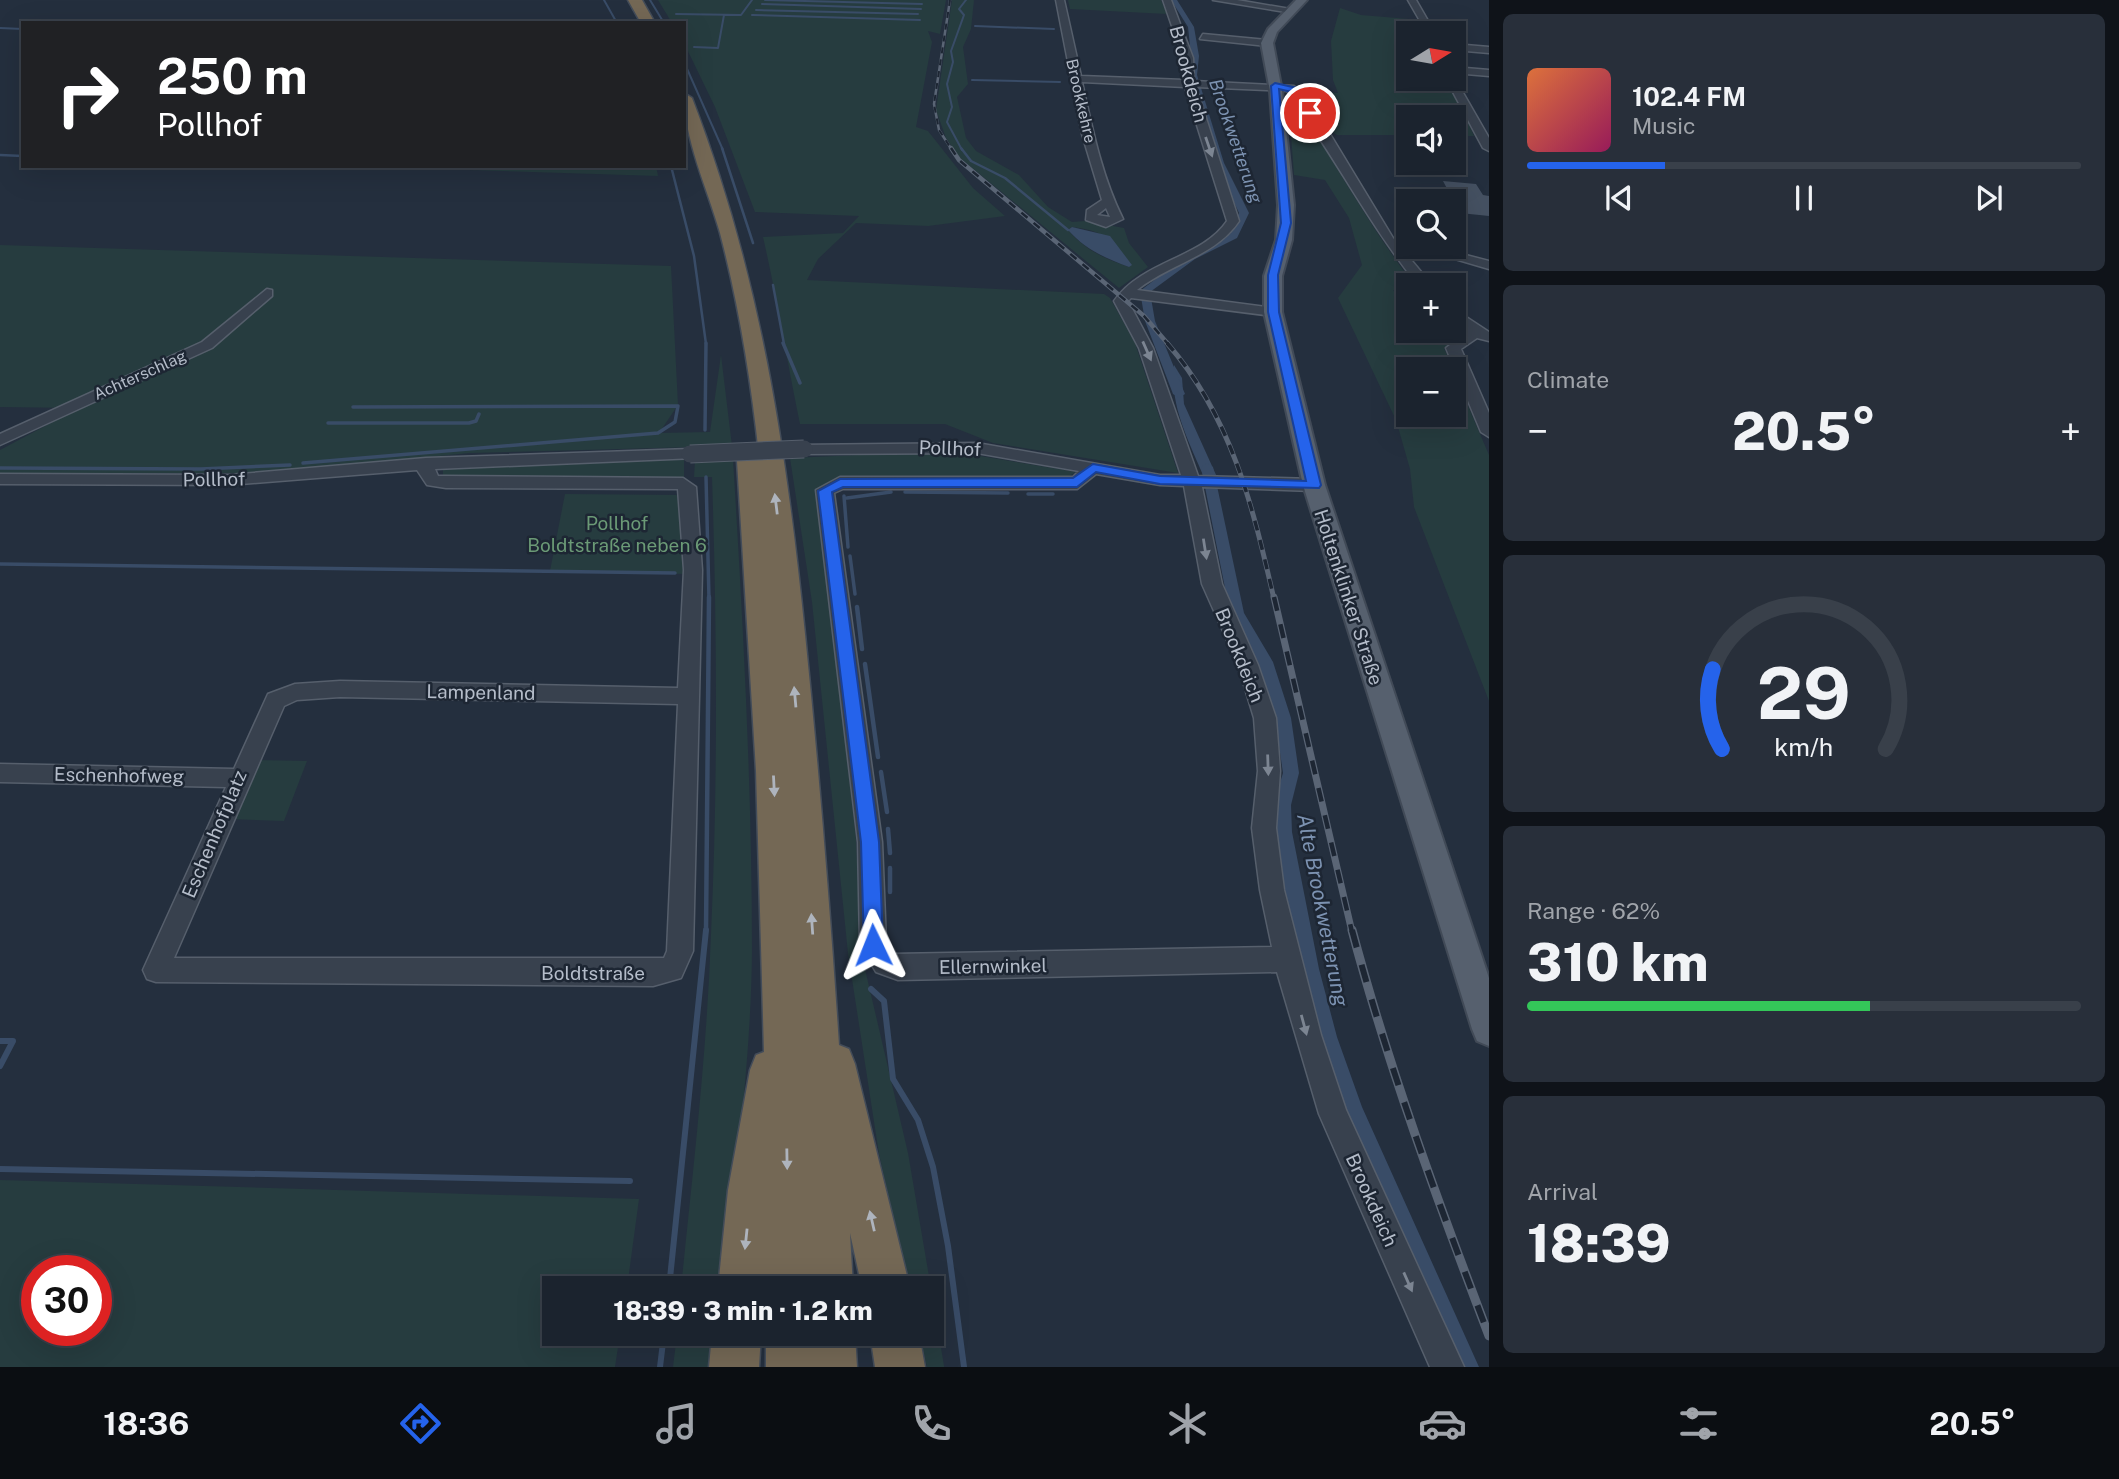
<!DOCTYPE html>
<html lang="en">
<head>
<meta charset="utf-8">
<style>
  :root { --surface:#1b232e; --page:#282f3a; --text:#f1f3f6; --muted:#a0a4aa; --line:#39404a; --accent:#2563eb }
  body { margin:0; font-family:"Public Sans",sans-serif; background:var(--page); color:var(--text); height:100vh; display:flex; flex-direction:column; font-size:26px; white-space:nowrap }
  * { box-sizing:border-box; margin:0 }
  p { font-size:23px; color:var(--muted) }
  .icon { flex:none; width:38px; height:38px; fill:none; stroke:currentColor; stroke-width:2; stroke-linecap:round; stroke-linejoin:round }
  .map { position:relative; flex:1; overflow:hidden }
  .drawer { display:flex; flex-direction:column; gap:14px; padding:14px; background:#0f1319; width:630px }
  .drawer>* { flex:none }
  .guide { position:absolute; left:21px; top:21px; width:665px; height:147px; border-radius:0px; box-shadow:0 7px 28px #0002,0 0 0 2px var(--line); background:#202124; color:#fff; overflow:hidden }
  .needle { width:46px; rotate:79deg }
  .controls { position:absolute; left:1396px; top:21px; display:grid; gap:14px }
  .controls a { display:grid; place-items:center; width:70px; height:70px; border-radius:0px; background:var(--surface); box-shadow:0 7px 28px #0002,0 0 0 2px var(--line); font-size:35px }
  .speed { position:absolute; left:21px; top:1255px; display:flex; gap:14px; font-size:35px; font-weight:700; text-align:center }
  .speed>* { display:grid; place-content:center; width:91px; height:91px; border-radius:50%; background:var(--surface); box-shadow:0 7px 28px #0002,0 0 0 2px var(--line); line-height:1 }
  .speed .limit { border:10px solid #d22; background:#fff; color:#111 }
  .pin { position:absolute; display:grid; place-items:center; width:60px; height:60px; color:#fff; margin:-30px; border:4px solid #fff; border-radius:50%; box-shadow:0 2px 7px #0007 }
  .me { position:absolute; width:77px; margin:-38px; rotate:358deg; stroke-linejoin:round; filter:drop-shadow(0 0 5px #0008) }
  .turn { display:flex; align-items:center; gap:24px; height:147px; padding:0 21px; font-size:32px }
  .turn .icon { width:91px; height:91px; stroke-width:2.5 }
  .turn b { display:block; font-size:49px; line-height:60px }
  .big { font-size:52px; font-weight:800; line-height:1.1 }
  .drawer .widget { flex:1; display:flex; flex-direction:column; justify-content:center; gap:10px; min-width:0; padding:0 24px; border-radius:10px; background:var(--page) }
  .drawer .dial { align-items:center; gap:0 }
  .dial svg { height:182px; overflow:visible; fill:none; stroke:var(--line); stroke-width:7; stroke-linecap:round; text-anchor:middle }
  .dial text { fill:var(--text); stroke:none }
  .song { display:flex; align-items:center; gap:21px }
  .cover { width:84px; height:84px; border-radius:10px; background:linear-gradient(135deg,hsl(20 70% 55%),hsl(330 70% 35%)) }
  .played { height:7px; border-radius:4px; background:linear-gradient(90deg,var(--accent) 25%,var(--line) 25%) }
  .keys { display:flex; justify-content:space-around; direction:ltr }
  .heat { display:flex; justify-content:space-between; align-items:center; font-size:38px; direction:ltr }
  .charge { height:10px; border-radius:5px; background:linear-gradient(90deg,#34c759 62%,var(--line) 0) }
  .trip { position:absolute; left:542px; top:1276px; width:402px; height:70px; border-radius:0px; background:var(--surface); box-shadow:0 7px 28px #0002,0 0 0 2px var(--line); font-weight:800; line-height:70px; text-align:center }
  .tab-bar { display:flex; height:112px; justify-content:space-around; align-items:center; background:#0b0e12; color:var(--muted) }
  .tab-bar .icon { width:49px; height:49px }
  .tab-bar .active { color:var(--accent) }
  .tab-bar b { font-size:32px; color:var(--text) }
  main { display:flex; flex:1; min-height:0 }
  .map>svg:first-child { display:block }
  .green { fill:#263c3f; fill-rule:evenodd }
  .water { fill:#394c67 }
  .lines { fill:none; stroke-linecap:round; stroke-linejoin:round }
  .stream-far4 { stroke:#394c67; stroke-width:2 }
  .stream-far3 { stroke:#394c67; stroke-width:2.5 }
  .stream-far2 { stroke:#394c67; stroke-width:3.5 }
  .stream-far1 { stroke:#394c67; stroke-width:4.5 }
  .stream { stroke:#394c67; stroke-width:6 }
  .canal { fill:#394c67; fill-rule:evenodd }
  .building { fill:#455162 }
  .minor-casing { stroke:#565f6c; stroke-width:3 }
  .major-casing { stroke:#414a57; stroke-width:4 }
  .highway-casing { stroke:#434c59; stroke-width:3 }
  .minor { fill:#38414e; fill-rule:evenodd }
  .major { fill:#56606e; fill-rule:evenodd }
  .highway { fill:#746855; fill-rule:evenodd }
  .rail-far4-casing { stroke:#5a6575; stroke-width:2.5 }
  .rail-far3-casing { stroke:#5a6575; stroke-width:4.5 }
  .rail-far2-casing { stroke:#5a6575; stroke-width:5 }
  .rail-far1-casing { stroke:#5a6575; stroke-width:7 }
  .rail-casing { stroke:#5a6575; stroke-width:9 }
  .rail-far4 { stroke:#1d2633; stroke-width:2; stroke-dasharray:6; stroke-linecap:butt }
  .rail-far3 { stroke:#1d2633; stroke-width:2.5; stroke-dasharray:8; stroke-linecap:butt }
  .rail-far2 { stroke:#1d2633; stroke-width:3.5; stroke-dasharray:10; stroke-linecap:butt }
  .rail-far1 { stroke:#1d2633; stroke-width:4.5; stroke-dasharray:14; stroke-linecap:butt }
  .rail { stroke:#1d2633; stroke-width:6; stroke-dasharray:18; stroke-linecap:butt }
  .minor-bridge-casing { stroke:#565f6c; stroke-width:19; stroke-linecap:butt }
  .minor-bridge { stroke:#38414e; stroke-width:17 }
  .oneway { fill:#7c8592 }
  .oneway2 { fill:#aeb4bd }
  .route { fill:#2563eb; stroke:#184099; stroke-width:2 }
  .labels { text-anchor:middle; dominant-baseline:central; stroke-width:5; stroke-linejoin:round; paint-order:stroke }
  .far-street-label { font-size:16px; fill:#b4bcc9; stroke:#1d2633 }
  .far-water-label { font-size:18px; font-style:italic; fill:#7c92b1; stroke:#1d2633 }
  .street-label { font-size:19px; fill:#b4bcc9; stroke:#1d2633 }
  .park-label { font-size:19px; fill:#6b9a76; stroke:#1d2633 }
  .water-label { font-size:21px; font-style:italic; fill:#7c92b1; stroke:#1d2633 }
</style>
</head>
<body>
<main>
<div class="map">
<svg width="1489" height="1367" viewBox="0 0 1489 1367">
  <rect width="100%" height="100%" fill="#242f3e"/>
  <!-- green -->
  <path class="green" d="M658 0H946L940 34 928 31 932 42 916 127 928 131 973 188 1005 216 928 226 856 223 818 259 807 280 1104 294 1110 298 1135 343 1178 473 993 443 945 424H800C787 361 777 298 763 237L843 233 859 216 755 212 715 107 684 43V23H672Z
    M952 0H974L971 29 963 47 968 84 957 97 966 138 976 151 1019 175 1048 207 1072 222 1085 221 1124 228 1129 243 1148 267 1119 288 960 158 946 138 936 110ZM1072 227C1107 231 1110 240 1131 264L1129 267C1105 259 1085 250 1068 230Z
    M1068 0H1161L1167 14 1070 9Z
    M1340 8 1361 15 1421 20 1425 33H1409V79H1448L1474 136H1454V117H1409V135H1337L1329 130 1304 91 1338 93 1333 80 1331 41Z
    M1288 95C1334 156 1367 226 1415 285H1409V290H1393L1409 308V331H1454L1456 322 1467 331 1444 348 1453 369H1409V415H1454V373L1489 455V701L1414 507 1410 469 1396 420 1338 298 1362 265 1349 218 1325 180 1294 175Z
    M343 166H656L658 176Z
    M0 245 671 266 678 405 659 433 710 432 721 355 732 446 469 453 274 473H0V450L79 408 0 407Z
    M904 453 980 456 1076 472 1068 477H840L817 489 856 839 861 952 908 1153 931 1288H909L879 1154 848 953 812 602 790 458Z
    M684 459V482L443 479V469L479 465Z
    M733 459C743 622 752 787 752 951 751 1063 735 1176 723 1288H681C693 1170 707 1052 711 934 718 782 717 629 712 477H694L695 460Z
    M565 494 679 495 685 574 550 571Z
    M255 760 307 761 284 821 229 819Z
    M0 1180 639 1199 627 1288H555V1334H620L615 1367H0ZM37 1270H96V1330H37Z
    M933 1299 944 1366V1367H927L919 1334H933Z
    M677 1334H718L714 1367H673Z"/>
  <!-- water -->
  <path class="water" d="M1072 227 1110 236 1132 265 1129 267C1105 258 1086 250 1068 230Z
    M1174 365 1182 378 1184 404 1217 477H1204C1189 442 1169 404 1174 365Z"/>
  <g class="lines">
    <!-- stream-far4 -->
    <path class="stream-far4" d="M604 0 617 23
      M650 0 664 23
      M765 0 922 4
      M762 4 921 9
      M756 10 918 14
      M676 14 741 15 752 0
      M752 15 920 20
      M975 26 1054 29
      M0 28 23 29
      M694 47 718 48 724 15
      M684 62 723 150
      M972 80 1060 82
      M962 150 947 122 952 107 947 84 953 62 951 51 964 15 959 9 966 0"/>
    <!-- stream-far3 -->
    <path class="stream-far3" d="M722 148 753 243
      M961 148 971 161 1005 178 1068 230
      M0 155 23 156
      M671 166 694 256 706 344
      M773 285 784 344"/>
    <!-- stream-far2 -->
    <path class="stream-far2" d="M783 343 800 383
      M328 423H469L476 421 479 414
      M705 430 706 343
      M303 463 658 433 675 422 678 406 353 407
      M0 468 201 469 290 465
      M706 477 709 599
      M905 492 1008 493
      M1028 494H1053
      M844 496 848 547
      M847 498 891 492
      M850 556 855 594
      M0 564 675 573"/>
    <!-- stream-far1 -->
    <path class="stream-far1" d="M857 607 862 649
      M865 664 878 757
      M881 772 887 812
      M888 829 890 853
      M890 868V892
      M706 932 709 597"/>
    <!-- stream -->
    <path class="stream" d="M871 989 884 1001 893 1079 918 1120 933 1167 948 1246 964 1367
      M0 1041H13L0 1066
      M0 1169 630 1181
      M669 1288 706 930
      M660 1367 664 1334"/>
    <!-- canal -->
    <path class="canal" d="M1171 0H1177L1194 27 1199 56 1197 75 1224 163 1249 213 1237 238 1195 259 1150 292 1155 321 1185 394 1179 398 1173 394 1145 321 1140 291 1187 255 1230 234 1239 213 1216 163 1189 75 1191 56 1188 27Z
      M1207 463 1213 467 1244 613 1273 662 1291 718 1299 773 1291 805 1292 832 1319 969 1337 1037 1362 1107 1479 1367H1454L1344 1118 1317 1037 1299 969 1274 832 1273 805 1283 773 1275 718 1257 662 1230 613 1201 467Z"/>
  </g>
  <!-- building -->
  <path class="building" d="M1443 181 1476 184 1483 195 1489 196V216L1460 213Z"/>
  <g class="lines">
    <!-- minor casing -->
    <g class="minor-casing">
      <path id="minor" d="M1056 0H1064L1081 76 1184 80 1183 58 1163 0H1171L1193 58 1194 81 1294 86 1327 129 1393 238 1432 285H1418C1368 224 1334 154 1287 91L1196 87 1239 221C1216 256 1169 264 1137 290L1273 308 1280 312 1273 316 1131 298 1128 301 1153 348 1198 476 1314 479 1323 485 1314 491 1202 487 1222 584 1258 665 1276 718 1280 771 1276 828 1284 890 1321 1035 1346 1110 1464 1367H1430L1319 1114 1277 972 898 980 876 972 860 945 858 842 816 490 840 477H1073L1079 471 977 453 804 454 798 453 796 449 798 445 977 443 1160 475H1181L1139 348 1114 301C1143 260 1201 259 1227 221L1185 87 1082 82C1092 128 1102 177 1123 219L1106 227 1086 220 1087 210 1102 200 1082 134ZM1106 208 1110 217 1097 215ZM1096 474 1160 485 1184 486 1202 584 1238 665 1254 718 1258 771 1252 828 1260 890 1272 947 894 954 886 942 882 842 834 493 843 489H1077Z
        M1213 0H1237L1296 10 1292 13Z
        M1408 0H1416L1435 33H1427Z
        M1203 34 1267 40 1272 43 1267 46 1200 39Z
        M1454 44 1489 47V53L1454 50Z
        M1454 67 1489 70V76L1454 73Z
        M1454 77 1489 138V151L1483 148 1446 79Z
        M1414 247H1435L1489 261V269Z
        M267 289 272 290V296L212 348 0 445V434L202 342Z
        M1454 309 1489 332V341L1477 338 1461 349 1489 413V437L1481 432 1446 348 1468 331 1454 320Z
        M690 449 696 450 698 454 696 458 435 469 438 476H446L683 478 696 487 702 570 693 951 681 978 653 986 156 982 147 979 143 970 226 787 0 782V764L234 769 268 694 295 684 340 681 678 688 684 570 678 489 446 488 427 485 417 470 229 485 0 484V474L229 475 426 458ZM340 697 678 704 667 951 664 958H174L284 706 297 700Z"/>
    </g>
    <!-- major casing -->
    <g class="major-casing">
      <path id="major" d="M1296 0H1307L1277 32 1273 43 1282 91 1294 205 1292 240 1282 276V312L1325 485 1489 978V1046L1477 1041 1472 1029 1303 485 1264 312V276L1276 240 1278 205 1270 91 1261 43 1268 29Z"/>
    </g>
    <!-- highway casing -->
    <g class="highway-casing">
      <path id="highway" d="M628 0H642L655 23H641Z
        M684 93 692 98C760 275 786 446 805 634 819 771 830 908 839 1045L849 1049 855 1064 910 1288H862L850 1233 853 1288H718L728 1190 750 1070 756 1055 764 1052 756 771 737 461 741 455H759C751 381 739 305 720 233 707 187 684 140 684 93Z
        M712 1334H761L759 1367H709Z
        M766 1334H855L857 1367H766Z
        M870 1334H919L925 1367H875Z"/>
    </g>
    <!-- minor -->
    <use href="#minor" class="minor"/>
    <!-- major -->
    <use href="#major" class="major"/>
    <!-- highway -->
    <use href="#highway" class="highway"/>
    <!-- rail-far4 casing -->
    <g class="rail-far4-casing">
      <path id="rail-far4" d="M950 0 934 104 939 130 952 150"/>
    </g>
    <!-- rail-far3 casing -->
    <g class="rail-far3-casing">
      <path id="rail-far3" d="M951 148 959 160 1144 316 1168 344"/>
    </g>
    <!-- rail-far2 casing -->
    <g class="rail-far2-casing">
      <path id="rail-far2" d="M1167 343C1232 418 1252 504 1274 599"/>
    </g>
    <!-- rail-far1 casing -->
    <g class="rail-far1-casing">
      <path id="rail-far1" d="M1274 597 1352 932"/>
    </g>
    <!-- rail casing -->
    <g class="rail-casing">
      <path id="rail" d="M1352 930C1389 1069 1438 1202 1489 1336"/>
    </g>
    <!-- rail-far4 -->
    <use href="#rail-far4" class="rail-far4"/>
    <!-- rail-far3 -->
    <use href="#rail-far3" class="rail-far3"/>
    <!-- rail-far2 -->
    <use href="#rail-far2" class="rail-far2"/>
    <!-- rail-far1 -->
    <use href="#rail-far1" class="rail-far1"/>
    <!-- rail -->
    <use href="#rail" class="rail"/>
    <!-- minor-bridge casing -->
    <g class="minor-bridge-casing">
      <path id="minor-bridge" d="M690 454 804 449"/>
    </g>
    <!-- minor-bridge -->
    <use href="#minor-bridge" class="minor-bridge"/>
  </g>
  <!-- one-way arrows -->
  <defs><path id="oneway-solid" d="M-6-.8H1V-3.2L6.5 0L1 3.2V.8H-6Z" transform="scale(1.75)"/></defs>
  <g class="oneway">
    <use href="#oneway-solid" transform="translate(1209 147) rotate(71)"/>
    <use href="#oneway-solid" transform="translate(1147 351) rotate(66)"/>
    <use href="#oneway-solid" transform="translate(1205 549) rotate(81)"/>
    <use href="#oneway-solid" transform="translate(1268 765) rotate(88)"/>
    <use href="#oneway-solid" transform="translate(1304 1025) rotate(75)"/>
    <use href="#oneway-solid" transform="translate(1408 1282) rotate(66)"/>
  </g>
  <g class="oneway2">
    <use href="#oneway-solid" transform="translate(776 504) rotate(-97)"/>
    <use href="#oneway-solid" transform="translate(795 697) rotate(-95)"/>
    <use href="#oneway-solid" transform="translate(774 786) rotate(87)"/>
    <use href="#oneway-solid" transform="translate(812 924) rotate(-94)"/>
    <use href="#oneway-solid" transform="translate(787 1159) rotate(89)"/>
    <use href="#oneway-solid" transform="translate(872 1221) rotate(-103)"/>
    <use href="#oneway-solid" transform="translate(746 1239) rotate(96)"/>
  </g>
  <!-- route -->
  <path class="route" d="M1275 83 1297 88 1314 113 1307 114 1291 92 1279 89 1291 223 1278 275 1279 312 1321 485 1319 488 1160 484 1096 472 1077 487H843L832 492 879 842 883 945 880 952 873 954 867 952 864 945 861 842 818 491 840 479 1073 478 1093 464 1160 476 1306 481 1268 312V275L1281 223 1271 86Z"/>
  <g class="labels">
    <!-- far-street labels -->
    <g class="far-street-label">
      <text transform="translate(1081 101) rotate(77)">Brookkehre</text>
      <text transform="translate(140 375) rotate(-24)">Achterschlag</text>
    </g>
    <!-- far-water labels -->
    <g class="far-water-label">
      <text transform="translate(1236 141) rotate(71)">Brookwetterung</text>
    </g>
    <!-- street labels -->
    <g class="street-label">
      <text transform="translate(1189 74) rotate(75)">Brookdeich</text>
      <text transform="translate(950 448) rotate(2)">Pollhof</text>
      <text transform="translate(214 479) rotate(-1)">Pollhof</text>
      <text transform="translate(1349 597) rotate(72)">Holtenklinker Straße</text>
      <text transform="translate(1240 655) rotate(68)">Brookdeich</text>
      <text transform="translate(481 692) rotate(1)">Lampenland</text>
      <text transform="translate(119 775) rotate(1)">Eschenhofweg</text>
      <text transform="translate(214 834) rotate(-67)">Eschenhofplatz</text>
      <text transform="translate(993 966) rotate(-1)">Ellernwinkel</text>
      <text x="593" y="973">Boldtstraße</text>
      <text transform="translate(1372 1200) rotate(66)">Brookdeich</text>
    </g>
    <!-- park labels -->
    <g class="park-label">
      <text x="617" y="523">Pollhof<tspan x="617" dy="22">Boldtstraße neben 6</tspan></text>
    </g>
    <!-- water labels -->
    <g class="water-label">
      <text transform="translate(1323 910) rotate(79)">Alte Brookwetterung</text>
    </g>
  </g>
</svg>
<div class="controls">
<a><svg class="needle" viewBox="-14 -14 28 28"><path d="M0-13l5 13h-10z" fill="#e53935"/><path d="M0 13l5-13h-10z" fill="#a0a4aa"/></svg></a>
<a><svg class="icon" aria-label="sound" viewBox="0 0 24 24"><path d="M4 9h4l5-4v14l-5-4H4zM17 9q2 3 0 6"/></svg></a>
<a><svg class="icon" aria-label="search" viewBox="0 0 24 24"><circle cx="10" cy="10" r="6"/><path d="M15 15l6 6"/></svg></a>
<a>+</a>
<a>−</a>
</div>
<div class="speed"><div class="limit">30</div></div>
<div class="pin" style="left:1310px;top:113px;background:#d93025"><svg class="icon" aria-label="arrive" viewBox="0 0 24 24"><path d="M6 21V4h12l-3 4 3 4H6"/></svg></div>
<svg class="me" style="left:873px;top:945px" viewBox="-20 -20 40 40"><path d="M0-17L14 15 0 8-14 15z" fill="#2563eb" stroke="#fff" stroke-width="4"/></svg>
<div class="trip">18:39 · 3 min · 1.2 km</div>
<div class="guide">
<div class="turn"><svg class="icon" aria-label="right" viewBox="0 0 24 24"><path d="M7 20v-9h11M14 6l5 5-5 5"/></svg><div><b>250 m</b>Pollhof</div></div>
</div>
</div>
<section class="drawer">
<div class="widget">
<div class="song"><i class="cover"></i><div><b>102.4 FM</b><p>Music</p></div></div>
<div class="played"></div>
<div class="keys"><svg class="icon" aria-label="previous" viewBox="0 0 24 24"><path d="M18 5L8 12l10 7zM5 5v14"/></svg><svg class="icon" aria-label="pause" viewBox="0 0 24 24"><path d="M8 5v14M16 5v14"/></svg><svg class="icon" aria-label="next" viewBox="0 0 24 24"><path d="M6 5l10 7-10 7zM19 5v14"/></svg></div>
</div>
<div class="widget"><p>Climate</p>
<div class="heat"><a>−</a><b class="big">20.5°</b><a>+</a></div>
</div>
<div class="widget dial"><svg viewBox="0 0 100 80">
<path d="M14 69A42 42 0 1 1 86 69"/>
<path d="M14 69A42 42 0 0 1 10 34" stroke="#2563eb"/>
<text x="50" y="56" font-size="32" font-weight="700">29</text>
<text x="50" y="72" font-size="11">km/h</text>
</svg></div>
<div class="widget"><p>Range · 62%</p><b class="big">310 km</b><div class="charge"></div></div>
<div class="widget"><p>Arrival</p><b class="big">18:39</b></div>
</section>
</main>
<nav class="tab-bar">
<b>18:36</b>
<svg class="icon active" aria-label="directions" viewBox="0 0 24 24"><path d="M12 3l9 9-9 9-9-9zM9 14v-3h6M13 9l2 2-2 2"/></svg>
<svg class="icon" aria-label="music" viewBox="0 0 24 24"><path d="M9 18V5l10-2v13"/><circle cx="6" cy="18" r="3"/><circle cx="16" cy="16" r="3"/></svg>
<svg class="icon" aria-label="phone" viewBox="0 0 24 24"><path d="M5 4h4l2 5-3 2q2 4 5 5l2-3 5 2v4C11 20 4 13 5 4z"/></svg>
<svg class="icon" aria-label="climate" viewBox="0 0 24 24"><path d="M12 3v18M4 7l16 10M4 17L20 7"/></svg>
<svg class="icon" aria-label="car" viewBox="0 0 24 24"><path d="M5 17H2v-5l4-1 3-4h7l3 4 3 1v5h-3M9 17h6M6 11h13"/><circle cx="7" cy="17" r="2"/><circle cx="17" cy="17" r="2"/></svg>
<svg class="icon" aria-label="filters" viewBox="0 0 24 24"><path d="M4 7h16M4 17h16"/><circle cx="9" cy="7" r="2"/><circle cx="15" cy="17" r="2"/></svg>
<b>20.5°</b>
</nav>
</body>
</html>
